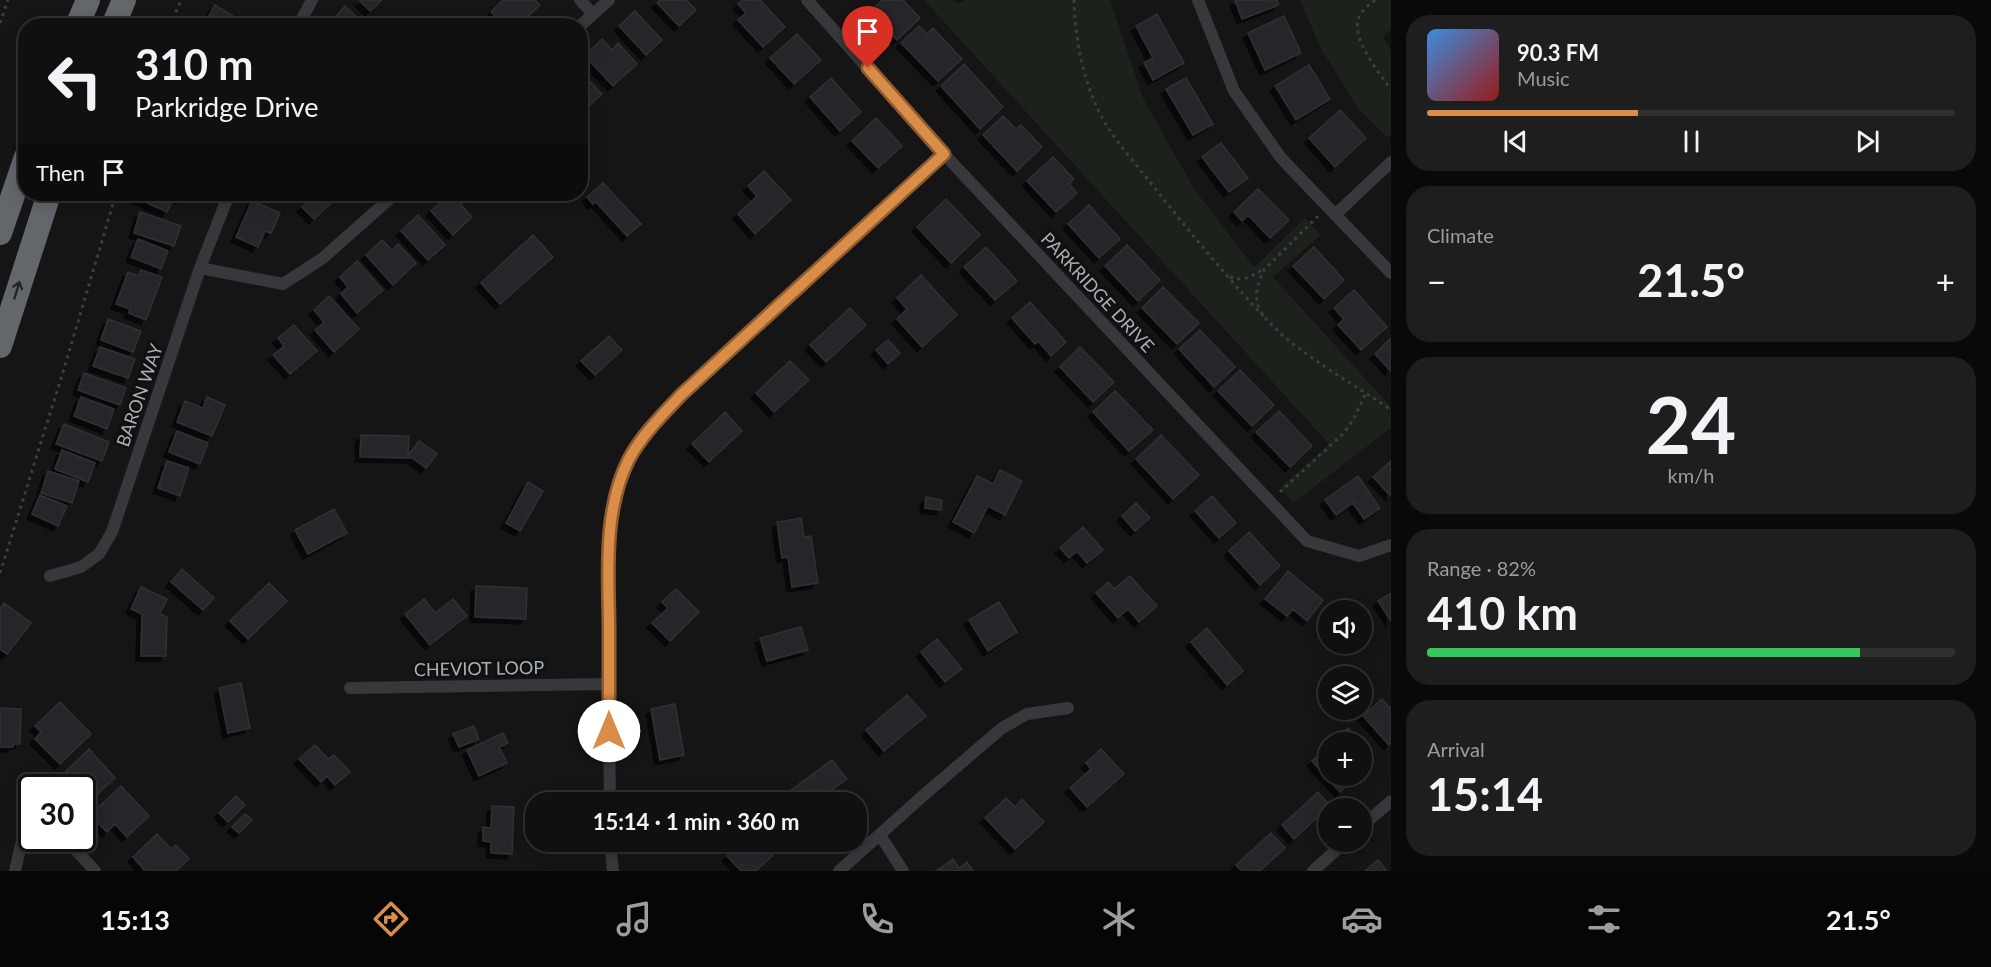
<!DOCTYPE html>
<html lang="en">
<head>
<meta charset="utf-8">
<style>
  :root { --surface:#101010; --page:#1e1e1e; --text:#f1f3f6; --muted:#9c9d9f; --line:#303030; --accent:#da8d49 }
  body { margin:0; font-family:Lato,sans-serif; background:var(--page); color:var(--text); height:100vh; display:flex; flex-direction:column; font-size:22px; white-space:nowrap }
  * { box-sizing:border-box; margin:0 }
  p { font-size:20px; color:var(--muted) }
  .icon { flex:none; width:33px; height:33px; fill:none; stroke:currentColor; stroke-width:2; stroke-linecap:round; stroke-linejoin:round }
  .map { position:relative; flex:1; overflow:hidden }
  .sheet { display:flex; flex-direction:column; gap:15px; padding:15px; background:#090909; width:600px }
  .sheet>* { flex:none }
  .top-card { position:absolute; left:18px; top:18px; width:570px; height:183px; border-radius:24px; box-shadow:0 3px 15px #0003,0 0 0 2px var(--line); background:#101010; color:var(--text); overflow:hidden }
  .tools { position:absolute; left:1318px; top:600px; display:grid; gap:12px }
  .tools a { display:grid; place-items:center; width:54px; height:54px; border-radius:50%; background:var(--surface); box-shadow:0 3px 15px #0003,0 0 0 2px var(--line); font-size:30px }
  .speed { position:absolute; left:18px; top:774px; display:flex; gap:12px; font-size:30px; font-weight:700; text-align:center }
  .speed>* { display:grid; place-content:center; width:78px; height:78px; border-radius:50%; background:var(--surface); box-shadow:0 3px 15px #0003,0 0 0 2px var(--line); line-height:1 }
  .speed .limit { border:3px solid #111; border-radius:9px; background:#fff; color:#111 }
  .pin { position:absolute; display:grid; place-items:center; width:51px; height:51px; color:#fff; margin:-62px -26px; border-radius:50% 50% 50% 0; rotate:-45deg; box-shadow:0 0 6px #0007 }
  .pin .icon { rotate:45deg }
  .me { position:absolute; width:66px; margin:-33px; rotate:0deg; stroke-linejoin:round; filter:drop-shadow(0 0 4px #0008) }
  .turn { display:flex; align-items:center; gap:21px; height:126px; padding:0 18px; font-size:27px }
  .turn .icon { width:78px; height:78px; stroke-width:2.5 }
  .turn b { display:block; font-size:42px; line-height:51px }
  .then { display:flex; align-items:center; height:57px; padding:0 18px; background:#0003; gap:12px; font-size:22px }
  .big { font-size:45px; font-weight:700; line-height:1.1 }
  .sheet .tile { flex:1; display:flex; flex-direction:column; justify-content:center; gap:9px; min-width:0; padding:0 21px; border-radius:24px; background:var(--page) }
  .sheet .dial { align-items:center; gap:0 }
  .dial b { font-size:78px; line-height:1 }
  .song { display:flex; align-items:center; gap:18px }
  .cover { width:72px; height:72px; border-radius:9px; background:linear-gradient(135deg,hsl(210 70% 55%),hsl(0 70% 35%)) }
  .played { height:6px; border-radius:3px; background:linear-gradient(90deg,var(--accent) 40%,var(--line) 40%) }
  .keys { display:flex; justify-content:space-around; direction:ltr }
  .heat { display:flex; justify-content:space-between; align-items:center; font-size:33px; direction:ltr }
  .charge { height:9px; border-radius:4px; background:linear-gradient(90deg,#34c759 82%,var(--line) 0) }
  .trip { position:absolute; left:525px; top:792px; width:342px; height:60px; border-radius:24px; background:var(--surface); box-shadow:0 3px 15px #0003,0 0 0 2px var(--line); font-weight:700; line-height:60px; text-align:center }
  .menu { display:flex; height:96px; justify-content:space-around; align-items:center; background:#060606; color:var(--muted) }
  .menu .icon { width:42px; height:42px }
  .menu .selected { color:var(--accent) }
  .menu b { font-size:27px; color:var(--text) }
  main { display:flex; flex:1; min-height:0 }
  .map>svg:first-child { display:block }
  .green { fill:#1c211c }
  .building { fill:#28282a; stroke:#2f3032; stroke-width:1.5; filter:url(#shadow) }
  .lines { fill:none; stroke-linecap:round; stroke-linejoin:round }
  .path { stroke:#3c3f42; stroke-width:3; stroke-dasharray:3 4.5; stroke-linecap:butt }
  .street { stroke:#36383b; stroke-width:12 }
  .highway { stroke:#63676b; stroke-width:24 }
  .oneway { stroke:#252628 }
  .route-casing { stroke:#8e5c2f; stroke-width:15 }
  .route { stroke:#da8d49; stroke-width:10 }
  .labels { text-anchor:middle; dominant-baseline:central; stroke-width:6; stroke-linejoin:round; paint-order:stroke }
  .street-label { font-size:18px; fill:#a8afb5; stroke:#101011 }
</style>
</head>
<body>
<main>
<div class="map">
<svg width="1391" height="871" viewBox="0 0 1391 871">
  <defs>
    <filter id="shadow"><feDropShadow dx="-5" dy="5" stdDeviation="0" flood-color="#0009"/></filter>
  </defs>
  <rect width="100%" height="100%" fill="#151516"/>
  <!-- green -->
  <path class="green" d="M924 0H954L958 4 965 0H1110L1143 98 1194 189 1254 267 1305 218 1321 235 1273 277 1391 407V428L1293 503 1280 488 1329 444Z
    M1300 0H1391V29L1383 37 1391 51V135L1387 138 1357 107 1320 47Z"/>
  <!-- building -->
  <path class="building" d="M359 0H382L370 11Z
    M503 0H535L540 5 518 26H504L491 12Z
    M660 0H686L696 10 679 26 657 3Z
    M743 0H760L785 27 763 47 738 20 746 13 738 4Z
    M882 0H903L920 18 897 40 870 12Z
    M1235 0H1277L1279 5 1242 19Z
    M215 5 249 26H203Z
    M345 6 366 26H337L332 21Z
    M635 11 662 40 646 55 619 26Z
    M1157 14 1184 63 1153 80 1144 63 1153 58 1136 26Z
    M1284 16 1301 53 1265 70 1248 33Z
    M919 26 927 34 933 28 962 59 938 81 901 43Z
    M797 34 821 60 794 84 770 58Z
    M602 39 612 50 618 43 637 64 613 86 585 56Z
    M964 64 1003 107 980 129 941 86Z
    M1309 65 1330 99 1296 120 1275 86Z
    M580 71 602 94 580 114Z
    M831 78 861 112 840 131 810 97Z
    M1186 78 1213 124 1193 135 1166 89Z
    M1340 110 1366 138 1335 167 1309 138Z
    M1003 116 1016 129 1021 125 1042 147 1017 171 983 135Z
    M876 118 902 146 878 168 852 141Z
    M1221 143 1248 178 1229 192 1202 157Z
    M1053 157 1074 179 1069 184 1077 193 1056 212 1027 181Z
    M764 171 791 200 755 234 738 214 757 196 748 186Z
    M603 183 641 224 627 236 596 202 593 204 587 197Z
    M1258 189 1289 220 1270 238 1248 215 1242 221 1234 212Z
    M137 194H183L181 199 174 196 167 212 136 198Z
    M316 194H341L314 219 302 207Z
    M441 194H466L470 198 461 205 472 217 453 235 431 211 445 198Z
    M946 199 980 235 951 263 917 227Z
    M252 201 280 213 271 233 265 231 258 247 236 237Z
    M1089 205 1120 239 1099 258 1068 224Z
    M140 212 181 226 174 246 134 233Z
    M418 215 445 245 428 260 401 231Z
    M533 235 553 257 500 304 481 283Z
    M138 239 168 251 161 269 131 257Z
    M382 240 392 250 398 244 416 263 393 285 366 255Z
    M1127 245 1160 280 1138 301 1105 266Z
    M986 247 1017 281 995 300 964 267Z
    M1314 247 1344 280 1324 299 1293 266Z
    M357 261 383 290 357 313 341 294 348 287 340 277Z
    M141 270 162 277 146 320 129 313 130 309 116 304 128 272 139 276Z
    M921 275 957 315 922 347 897 319 907 309 897 298Z
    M1163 287 1199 323 1177 344 1142 308Z
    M1354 290 1387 327 1361 350 1338 325 1344 319 1334 308Z
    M329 296 359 329 334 352 315 330 324 322 314 310Z
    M1030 302 1066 342 1051 356 1038 341 1035 344 1012 318Z
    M850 308 866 325 826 362 810 345Z
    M108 319 141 331 133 352 101 340Z
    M294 325 317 351 290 374 273 355 284 346 278 338Z
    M1200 330 1235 367 1214 387 1179 349Z
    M609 336 622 350 595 375 581 361Z
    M1391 338V371L1375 354Z
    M888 340 900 353 888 364 876 350Z
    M100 347 135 359 128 378 93 366Z
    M1080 347 1114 382 1093 402 1060 367Z
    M790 361 809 380 774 412 756 393Z
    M1240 370 1274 405 1252 426 1218 391Z
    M84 373 126 388 120 405 78 390Z
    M1115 391 1153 430 1129 451 1093 412Z
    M81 397 114 409 107 429 74 416Z
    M207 397 225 405 212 436 177 422 185 401 203 408Z
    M1279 411 1312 446 1290 467 1256 432Z
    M725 412 742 431 709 462 692 444Z
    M64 424 109 442 102 461 56 444Z
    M177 431 208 443 200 464 169 452Z
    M361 435 409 436 408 455 419 441 437 454 426 468 412 458 360 457Z
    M1161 435 1199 475 1173 499 1136 459Z
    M62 450 95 463 88 482 55 469Z
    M167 461 189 468 180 496 158 488Z
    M1391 461V496L1373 477Z
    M1000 470 1022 481 1005 515 988 506 974 533 953 522 977 476 993 484Z
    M48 471 79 481 72 503 41 493Z
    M1358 476 1380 508 1364 519 1353 503 1336 515 1325 500Z
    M528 482 543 491 520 531 506 523Z
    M40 495 67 506 58 526 32 514Z
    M1212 496 1236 523 1219 538 1195 511Z
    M926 497 942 500 941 510 925 508Z
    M1136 503 1150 518 1135 531 1122 516Z
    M334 509 347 533 308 554 295 530Z
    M801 518 804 537 811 536 818 583 792 587 788 557 782 558 777 522Z
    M1083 527 1103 550 1087 563 1077 551 1069 558 1060 548Z
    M1249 532 1280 566 1260 585 1229 551Z
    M182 569 214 598 203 610 171 582Z
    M1288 571 1323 600 1307 621 1293 609 1287 616 1265 599Z
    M1130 576 1157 606 1139 622 1128 609 1118 618 1096 593 1108 582 1114 589Z
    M269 583 287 601 248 639 230 621Z
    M476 586 527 588 526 619 475 617Z
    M141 587 167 599 160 614 167 617 166 656H141L142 614 131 609Z
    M676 589 699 612 670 641 652 623 668 608 662 602Z
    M1391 593V621L1378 601Z
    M424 599 435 613 453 599 467 616 430 645 405 614Z
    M999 602 1017 632 988 651 969 620Z
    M4 603 31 623 7 654 0 649V609Z
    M801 627 808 650 767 661 760 638Z
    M1207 628 1243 671 1227 685 1191 642Z
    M937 639 962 669 945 682 921 652Z
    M241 683 250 728 228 733 219 688Z
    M907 695 926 716 884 751 866 730Z
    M1382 699 1390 708 1391 707V743L1389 745 1363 716Z
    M60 702 91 734 60 764 35 739 41 732 35 726Z
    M675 704 684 755 660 760 651 709Z
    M0 708 21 709 20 744H13V747H0Z
    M474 726 479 739 459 747 453 734Z
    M1348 728 1361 742H1332Z
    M503 733 508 743 499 747 507 763 479 776 467 750Z
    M315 745 328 759 334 755 350 772 335 785 327 776 321 782 299 759Z
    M1329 746V776H1357L1340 792 1312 761Z
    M89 749 115 778 85 806 82 803V788H72L77 783 66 771Z
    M1101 749 1124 774 1087 807 1070 788 1091 769 1086 763Z
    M832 760 847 779 816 802H798L790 791Z
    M121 786 149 816 127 837 115 824 107 832 90 815Z
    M647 791 670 792 669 802H647Z
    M1318 792 1330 806 1294 839 1282 825Z
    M236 796 245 805 228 822 219 813Z
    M1006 798 1015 807 1022 799 1044 822 1015 849 985 818Z
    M492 806 514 807 512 854 491 853V842L483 841V827L491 828Z
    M245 814 252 820 239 833 232 827Z
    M1271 833 1285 848 1260 871H1242L1236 865Z
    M157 834 171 849 176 845 189 859 176 871H145L133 857Z
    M646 842H669V846L646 845Z
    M742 842H787L756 871H741L727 856Z
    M953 859 959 868 967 862 973 871H936Z
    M1378 860 1387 871H1365Z"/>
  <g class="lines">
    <!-- path -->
    <path class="path" d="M1074 0C1075 34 1081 71 1095 103 1107 132 1130 157 1150 182 1187 229 1225 275 1265 318
      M1375 0C1369 5 1362 10 1359 17 1350 38 1379 72 1391 90
      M0 23 8 0
      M170 26 181 0
      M1318 216 1264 270C1259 280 1254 293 1258 305 1268 337 1361 388 1391 410
      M1230 277C1242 282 1253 276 1263 269
      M1280 492 1344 433 1354 418 1366 393
      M0 573 63 372 116 194"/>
    <!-- street -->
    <path class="street" d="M580 0 593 14
      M807 0 944 154 1307 541 1359 556 1391 545
      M1198 0 1234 91 1281 158 1391 273
      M298 26 312 0
      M580 26 609 0
      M1335 215 1391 162
      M200 268 283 284 323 258 395 194
      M50 576 81 567 99 554 112 532 200 268 229 194
      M350 688 609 684
      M610 802C609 745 609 687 609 629 608 579 604 523 622 476 634 444 658 419 681 395L944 154
      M1362 826 1391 801
      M880 835 903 871
      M65 838 95 871
      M610 842 613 871
      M15 871 21 845 30 822H32
      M839 871 925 794 1002 728 1027 714 1068 708
      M1313 871 1345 842"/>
    <!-- highway -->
    <path class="highway" d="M77 26 88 0
      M113 26 124 0
      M0 233 26 157
      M0 346 49 194"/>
  </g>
  <!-- one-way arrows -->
  <defs><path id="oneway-shaft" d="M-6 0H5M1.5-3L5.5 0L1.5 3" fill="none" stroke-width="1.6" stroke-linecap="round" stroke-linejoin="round" transform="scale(1.5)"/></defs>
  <use class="oneway" href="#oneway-shaft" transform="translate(17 290) rotate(-73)"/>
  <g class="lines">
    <!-- route casing -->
    <g class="route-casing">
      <path id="route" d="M609 731C609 694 609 658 609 621 608 568 604 508 629 459 642 435 662 415 681 395L944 154 868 68"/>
    </g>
    <!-- route -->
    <use href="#route" class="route"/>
  </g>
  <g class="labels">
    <!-- street labels -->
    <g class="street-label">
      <text transform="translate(1098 292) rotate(47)">PARKRIDGE DRIVE</text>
      <text transform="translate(139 395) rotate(-71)">BARON WAY</text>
      <text transform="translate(479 668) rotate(-1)">CHEVIOT LOOP</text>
    </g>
  </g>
</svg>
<div class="tools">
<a><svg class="icon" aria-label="sound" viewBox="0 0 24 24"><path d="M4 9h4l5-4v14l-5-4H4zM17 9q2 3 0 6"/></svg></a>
<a><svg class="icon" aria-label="layers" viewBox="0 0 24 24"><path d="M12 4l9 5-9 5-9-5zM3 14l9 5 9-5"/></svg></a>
<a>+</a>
<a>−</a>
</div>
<div class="speed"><div class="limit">30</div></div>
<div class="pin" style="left:868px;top:68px;background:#d93025"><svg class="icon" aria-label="arrive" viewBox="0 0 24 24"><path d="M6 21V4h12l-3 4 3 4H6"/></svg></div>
<svg class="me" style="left:609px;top:731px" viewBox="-20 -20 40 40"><circle r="19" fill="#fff"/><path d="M0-13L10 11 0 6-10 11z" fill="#da8d49"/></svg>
<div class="trip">15:14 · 1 min · 360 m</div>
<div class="top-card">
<div class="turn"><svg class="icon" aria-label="left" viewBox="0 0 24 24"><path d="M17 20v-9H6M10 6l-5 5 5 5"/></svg><div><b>310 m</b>Parkridge Drive</div></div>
<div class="then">Then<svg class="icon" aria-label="arrive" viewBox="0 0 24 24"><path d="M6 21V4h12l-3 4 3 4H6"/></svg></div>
</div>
</div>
<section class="sheet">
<div class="tile">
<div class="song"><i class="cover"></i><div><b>90.3 FM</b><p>Music</p></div></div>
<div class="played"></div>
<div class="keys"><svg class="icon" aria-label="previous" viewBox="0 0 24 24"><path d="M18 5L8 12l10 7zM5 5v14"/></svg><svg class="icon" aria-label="pause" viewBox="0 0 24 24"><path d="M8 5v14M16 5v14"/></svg><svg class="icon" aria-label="next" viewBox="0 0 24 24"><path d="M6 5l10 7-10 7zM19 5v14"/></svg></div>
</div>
<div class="tile"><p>Climate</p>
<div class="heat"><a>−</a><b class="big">21.5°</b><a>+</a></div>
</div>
<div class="tile dial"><b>24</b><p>km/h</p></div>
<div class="tile"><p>Range · 82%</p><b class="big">410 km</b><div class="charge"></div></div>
<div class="tile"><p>Arrival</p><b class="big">15:14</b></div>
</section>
</main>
<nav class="menu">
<b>15:13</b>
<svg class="icon selected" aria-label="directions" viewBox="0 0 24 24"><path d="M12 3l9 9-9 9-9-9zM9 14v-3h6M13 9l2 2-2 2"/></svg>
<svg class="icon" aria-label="music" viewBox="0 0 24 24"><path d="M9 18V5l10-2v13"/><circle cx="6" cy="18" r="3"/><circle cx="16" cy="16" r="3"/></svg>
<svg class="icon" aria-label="phone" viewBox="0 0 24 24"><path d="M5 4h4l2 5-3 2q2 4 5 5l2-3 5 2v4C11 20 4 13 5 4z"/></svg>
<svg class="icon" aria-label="climate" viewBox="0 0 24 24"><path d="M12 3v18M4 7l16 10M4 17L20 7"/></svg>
<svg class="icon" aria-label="car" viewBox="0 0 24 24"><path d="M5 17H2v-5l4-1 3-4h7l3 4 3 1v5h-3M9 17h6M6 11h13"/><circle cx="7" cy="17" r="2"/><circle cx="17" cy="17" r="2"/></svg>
<svg class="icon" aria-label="filters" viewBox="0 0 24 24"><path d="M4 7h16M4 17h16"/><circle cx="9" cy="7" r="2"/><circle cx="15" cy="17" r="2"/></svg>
<b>21.5°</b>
</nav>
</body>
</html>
